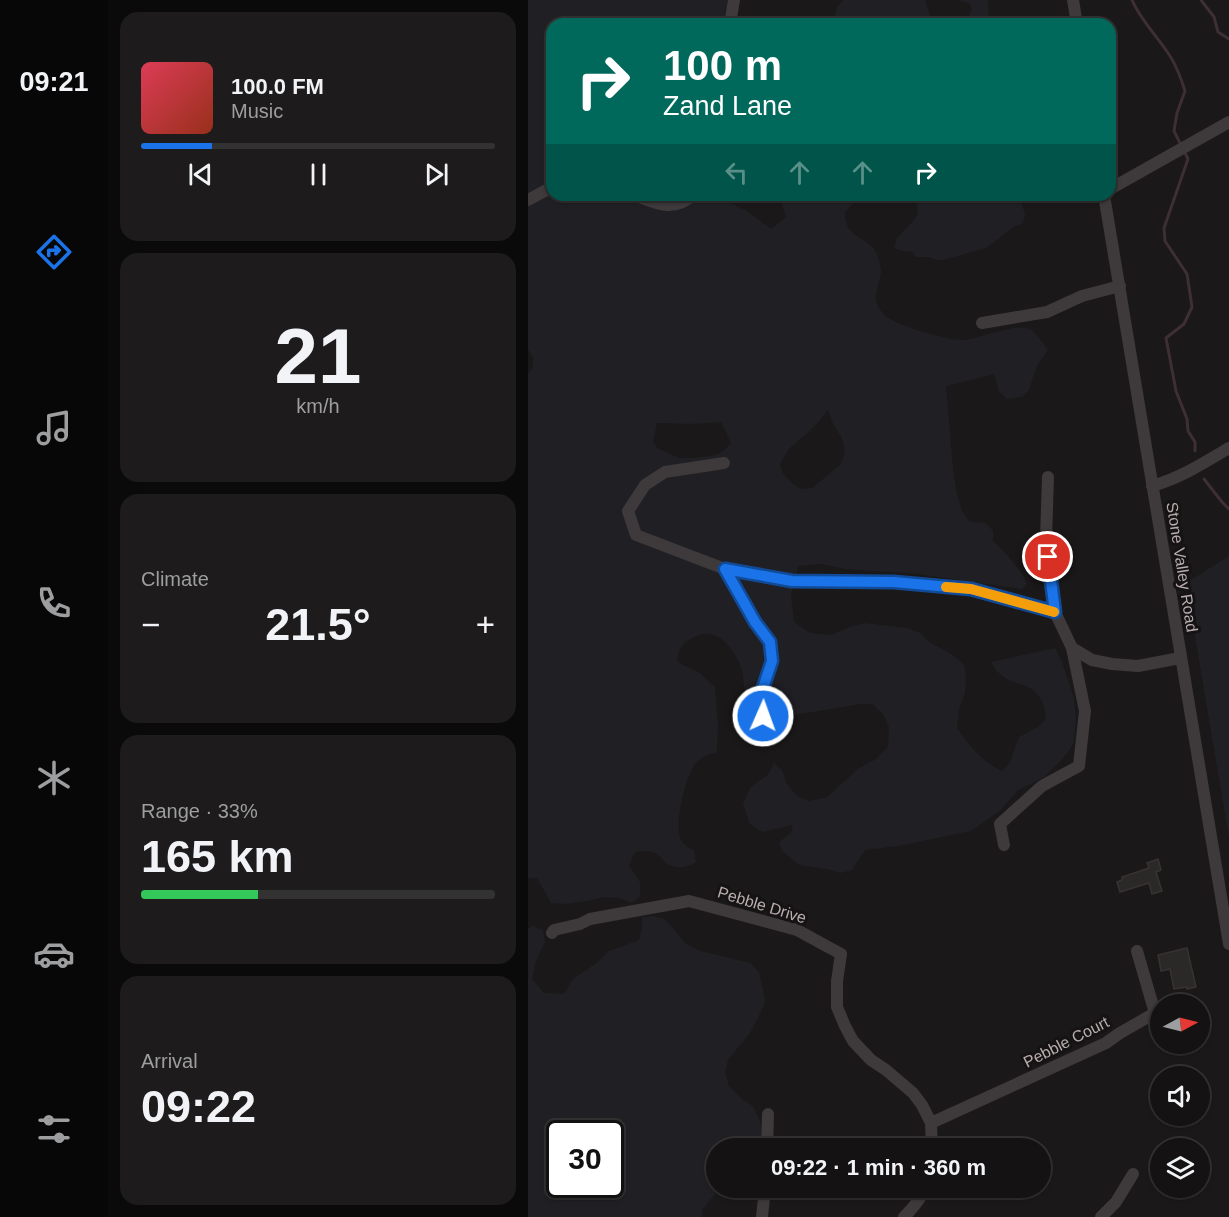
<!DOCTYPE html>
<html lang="en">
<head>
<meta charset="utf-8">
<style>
  :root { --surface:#141212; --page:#1d1b1b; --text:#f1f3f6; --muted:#9d9e9f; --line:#333232; --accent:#1a73e8 }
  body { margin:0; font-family:Helvetica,sans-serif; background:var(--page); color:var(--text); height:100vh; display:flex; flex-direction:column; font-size:22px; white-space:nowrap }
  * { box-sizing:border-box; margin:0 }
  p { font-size:20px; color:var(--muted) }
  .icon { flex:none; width:33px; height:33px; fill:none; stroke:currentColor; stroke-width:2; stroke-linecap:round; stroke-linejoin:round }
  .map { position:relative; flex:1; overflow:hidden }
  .panel { display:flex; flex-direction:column; gap:12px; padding:12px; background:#0b0a0a; width:420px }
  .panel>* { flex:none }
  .hud { position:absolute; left:18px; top:18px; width:570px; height:183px; border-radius:18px; box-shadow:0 2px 4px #0004,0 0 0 2px var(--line); background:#00695c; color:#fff; overflow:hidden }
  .needle { width:39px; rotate:83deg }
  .fabs { position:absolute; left:622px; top:994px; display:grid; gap:12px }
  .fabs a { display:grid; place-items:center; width:60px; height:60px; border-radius:50%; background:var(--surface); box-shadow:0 2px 4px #0004,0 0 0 2px var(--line); font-size:30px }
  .speed { position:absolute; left:18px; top:1120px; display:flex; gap:12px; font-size:30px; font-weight:700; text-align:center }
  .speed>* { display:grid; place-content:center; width:78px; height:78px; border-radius:50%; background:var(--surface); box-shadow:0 2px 4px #0004,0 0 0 2px var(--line); line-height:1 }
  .speed .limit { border:3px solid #111; border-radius:9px; background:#fff; color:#111 }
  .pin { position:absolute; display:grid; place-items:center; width:51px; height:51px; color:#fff; margin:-26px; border:3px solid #fff; border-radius:50%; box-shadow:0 2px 6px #0007 }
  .me { position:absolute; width:66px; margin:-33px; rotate:2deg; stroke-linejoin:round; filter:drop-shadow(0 0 4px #0008) }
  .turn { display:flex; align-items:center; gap:21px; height:126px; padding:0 18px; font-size:27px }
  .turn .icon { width:78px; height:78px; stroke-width:2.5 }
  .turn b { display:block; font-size:42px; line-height:51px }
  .lanes { display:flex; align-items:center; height:57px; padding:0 18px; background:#0003; justify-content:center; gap:30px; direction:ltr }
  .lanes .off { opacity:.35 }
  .big { font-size:45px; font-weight:700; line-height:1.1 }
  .panel .widget { flex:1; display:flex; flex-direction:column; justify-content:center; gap:9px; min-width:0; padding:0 21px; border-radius:18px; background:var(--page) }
  .panel .dial { align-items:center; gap:0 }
  .dial b { font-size:78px; line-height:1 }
  .song { display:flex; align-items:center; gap:18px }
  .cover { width:72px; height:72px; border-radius:9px; background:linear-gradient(135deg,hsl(350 70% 55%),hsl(10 70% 35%)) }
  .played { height:6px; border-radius:3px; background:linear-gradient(90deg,var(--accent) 20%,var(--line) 20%) }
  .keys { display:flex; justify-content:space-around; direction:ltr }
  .heat { display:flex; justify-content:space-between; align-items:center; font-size:33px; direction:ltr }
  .charge { height:9px; border-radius:4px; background:linear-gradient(90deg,#34c759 33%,var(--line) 0) }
  .trip { position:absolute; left:178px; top:1138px; width:345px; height:60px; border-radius:30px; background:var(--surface); box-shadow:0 2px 4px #0004,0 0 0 2px var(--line); font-weight:700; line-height:60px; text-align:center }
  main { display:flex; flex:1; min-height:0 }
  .tab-bar { display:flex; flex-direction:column; width:108px; justify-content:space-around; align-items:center; background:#080707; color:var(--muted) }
  .tab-bar .icon { width:42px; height:42px }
  .tab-bar .selected { color:var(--accent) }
  .tab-bar b { font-size:27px; color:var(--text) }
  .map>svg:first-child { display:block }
  .green { fill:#201f24; fill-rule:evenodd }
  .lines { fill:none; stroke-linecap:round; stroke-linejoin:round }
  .stream { stroke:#3d2f35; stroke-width:3 }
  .building { fill:#2b2928; stroke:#363332; stroke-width:1.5 }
  .minor { stroke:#3e393a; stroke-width:12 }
  .route-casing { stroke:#114b97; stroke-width:15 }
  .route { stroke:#1a73e8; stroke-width:10 }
  .slow { stroke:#f59e0b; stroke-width:10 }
  .labels { text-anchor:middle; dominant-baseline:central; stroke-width:6; stroke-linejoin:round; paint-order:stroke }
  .street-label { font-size:16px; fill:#b8acae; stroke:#151313 }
</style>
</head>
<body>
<main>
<nav class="tab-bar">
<b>09:21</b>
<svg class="icon selected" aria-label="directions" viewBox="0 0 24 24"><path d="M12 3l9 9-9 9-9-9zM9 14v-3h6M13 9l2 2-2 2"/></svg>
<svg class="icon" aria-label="music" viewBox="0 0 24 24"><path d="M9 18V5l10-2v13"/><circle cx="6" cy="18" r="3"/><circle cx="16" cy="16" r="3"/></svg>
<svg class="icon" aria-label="phone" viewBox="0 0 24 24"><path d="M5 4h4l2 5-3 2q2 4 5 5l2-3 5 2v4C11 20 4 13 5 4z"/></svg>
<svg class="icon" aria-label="climate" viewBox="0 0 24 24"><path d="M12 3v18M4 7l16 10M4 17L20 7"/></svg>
<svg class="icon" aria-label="car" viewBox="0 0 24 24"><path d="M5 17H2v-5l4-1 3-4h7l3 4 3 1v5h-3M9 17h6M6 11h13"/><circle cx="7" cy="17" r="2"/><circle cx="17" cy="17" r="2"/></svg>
<svg class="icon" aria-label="filters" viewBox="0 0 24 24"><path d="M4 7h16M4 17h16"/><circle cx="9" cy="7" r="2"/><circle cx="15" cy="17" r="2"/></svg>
</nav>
<section class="panel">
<div class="widget">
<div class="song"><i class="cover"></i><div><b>100.0 FM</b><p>Music</p></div></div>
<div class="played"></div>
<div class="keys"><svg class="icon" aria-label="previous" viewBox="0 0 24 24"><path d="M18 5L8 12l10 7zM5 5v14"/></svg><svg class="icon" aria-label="pause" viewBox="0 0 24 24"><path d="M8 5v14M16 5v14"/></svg><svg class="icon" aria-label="next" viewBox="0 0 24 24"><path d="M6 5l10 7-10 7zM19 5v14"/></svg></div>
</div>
<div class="widget dial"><b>21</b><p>km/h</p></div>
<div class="widget"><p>Climate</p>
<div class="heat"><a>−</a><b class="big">21.5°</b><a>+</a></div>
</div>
<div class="widget"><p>Range · 33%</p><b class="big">165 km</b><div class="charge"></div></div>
<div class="widget"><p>Arrival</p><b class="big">09:22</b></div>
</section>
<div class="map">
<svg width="701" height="1217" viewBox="0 0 701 1217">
  <rect width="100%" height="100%" fill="#1a1818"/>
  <!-- green -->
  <path class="green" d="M0 0H200L195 24H24V183L0 195Z
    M315 0H397L405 24H303L310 6Z
    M431 0H460L461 24H437L444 9 441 3 430 1Z
    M24 192V195H92L129 209 159 206 176 195H186L219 211 243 229 258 217 251 195H329L327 202 317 212C317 243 343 234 350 257 351 261 353 267 353 271 353 283 344 295 350 306 352 310 356 315 359 317 370 326 419 340 434 340 452 339 486 323 501 329 509 333 515 343 520 350L510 364 505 377 501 390 494 397 479 399 471 391 466 374 418 386 425 469 428 489 433 509 441 521 458 523 465 531V541C474 548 495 572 499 584L494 589 390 574 317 569 293 564 270 566 263 596 266 622 282 633 303 635 324 626 337 623 380 628 392 633 401 642 425 655 436 665 438 678 437 693 431 709 429 728C442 746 453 761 474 771L482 762 491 737 510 727 518 718C514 672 478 694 463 662L527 648 534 662 546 698 548 719 546 741 542 749 533 761 516 777 490 790 473 810 443 831 371 846 337 850 324 870 312 873 299 869 271 865 254 851 251 842 263 833 265 825 234 832 222 824 215 804 222 788 232 780 240 775 246 763 254 770 259 784 269 796 281 801 299 797 331 768 348 759 360 747 361 728 355 714 344 704H333L254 717 248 706 247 692 221 704C219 700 217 696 217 691 215 683 216 675 213 667 207 650 190 626 169 636 155 642 152 645 149 660L153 664 172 673 187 687 190 725 189 752C180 755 171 757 166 766 157 779 144 830 155 843 158 846 163 849 166 851L168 862C158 868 147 870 137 862 133 859 132 855 127 853 121 850 114 852 107 852L101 866 112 882V896L104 903 91 898 76 897 59 901 38 904 23 903 9 878H0V373C6 369 5 364 5 357L0 350V205ZM300 410 305 424 314 438 317 452 312 465 284 488 274 489 265 484 255 474 252 464 261 449 286 427ZM193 422 203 443C199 448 193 453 187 455 179 457 159 459 152 458 145 456 137 451 129 448L125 441 129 423 162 424Z
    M385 195H491L497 214 495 223 487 226 458 248 415 260H408L401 257H387L385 252 374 251 366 248 369 238 386 220 390 214 388 202Z
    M701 556V838L658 583Z
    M126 916 137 919 158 944 173 951 222 963 231 972 235 989 237 1002 230 1018 222 1033 200 1060 197 1072 201 1086 214 1099 225 1106 232 1121 235 1138 233 1149H189V1188H192L174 1210V1217H0V929L4 926 15 930 17 942 8 961 4 979 16 993 36 994 45 979 70 962 81 951 111 940 114 928V917ZM32 1134H82V1185H32Z"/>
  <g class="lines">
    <!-- stream -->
    <path class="stream" d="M604 0C613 21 630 37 642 56 649 67 653 78 657 91L649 113 646 131 653 145
      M673 0 686 17 690 32 701 39
      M656 151 660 159 636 228 637 241 659 274 664 307 656 324 638 338 648 391 659 419 660 431 667 442V451
      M676 479 694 502 701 509"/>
  </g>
  <!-- building -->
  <path class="building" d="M630 859 633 870 628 872 634 891 624 894 621 883 592 892 589 882 594 880V877L621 868 619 863Z
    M659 948 668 987 659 989V987L646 989 642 969 633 971 630 955Z"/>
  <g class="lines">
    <!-- minor -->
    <path class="minor" d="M545 0 549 24
      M202 24 206 0
      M582 189 701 122
      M106 195C127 203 146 213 165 195
      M576 195 701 944
      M0 200 24 187
      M454 323 519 312 554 296 592 286
      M196 463 137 472 117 485 100 511 108 535 197 569 264 581 366 582 443 589 527 612
      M520 477 518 539 527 612 544 648 564 660 584 664 610 666 652 658
      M624 486C652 478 676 463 701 448
      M197 569 227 622 242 642 244 661 233 694 235 716
      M476 845 472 824 514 786 551 766 557 711 544 648
      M24 933 26 930 52 924 62 919 161 901 269 930 313 954 309 981V1007L317 1026 325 1041 343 1060 358 1070 385 1093 394 1105 403 1123 404 1149
      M403 1123 578 1043 592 1033 627 1013 609 951
      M239 1149 240 1114
      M234 1217 237 1188
      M376 1217C384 1209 393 1199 397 1188
      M573 1217 588 1202 605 1174"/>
  </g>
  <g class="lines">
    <!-- route casing -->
    <g class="route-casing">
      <path id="route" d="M235 716 233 694 244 661 242 642 227 622 197 569 264 581 366 582 443 589 527 612 520 557"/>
    </g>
    <!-- route -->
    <use href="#route" class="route"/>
    <!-- slow -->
    <path class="slow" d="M418 587 443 589 526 612"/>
  </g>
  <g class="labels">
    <!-- street labels -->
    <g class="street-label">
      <text transform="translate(654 567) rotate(81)">Stone Valley Road</text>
      <text transform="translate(234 905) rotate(17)">Pebble Drive</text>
      <text transform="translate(538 1042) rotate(-27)">Pebble Court</text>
    </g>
  </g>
</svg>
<div class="fabs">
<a><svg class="needle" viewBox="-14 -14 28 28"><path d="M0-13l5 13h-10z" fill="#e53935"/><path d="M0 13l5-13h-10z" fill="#9d9e9f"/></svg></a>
<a><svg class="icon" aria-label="sound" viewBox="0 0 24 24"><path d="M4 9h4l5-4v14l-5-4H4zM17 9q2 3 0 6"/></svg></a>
<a><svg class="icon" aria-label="layers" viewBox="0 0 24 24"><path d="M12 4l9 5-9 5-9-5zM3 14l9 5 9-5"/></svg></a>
</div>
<div class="speed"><div class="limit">30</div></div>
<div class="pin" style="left:520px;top:557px;background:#d93025"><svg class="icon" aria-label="arrive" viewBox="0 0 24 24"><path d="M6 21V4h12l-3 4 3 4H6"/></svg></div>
<svg class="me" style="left:235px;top:716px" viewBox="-20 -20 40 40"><circle r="17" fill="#1a73e8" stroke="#fff" stroke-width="3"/><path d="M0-11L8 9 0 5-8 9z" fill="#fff"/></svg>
<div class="trip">09:22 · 1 min · 360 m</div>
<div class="hud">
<div class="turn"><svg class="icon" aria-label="right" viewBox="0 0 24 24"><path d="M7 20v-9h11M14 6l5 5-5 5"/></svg><div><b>100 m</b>Zand Lane</div></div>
<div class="lanes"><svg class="icon off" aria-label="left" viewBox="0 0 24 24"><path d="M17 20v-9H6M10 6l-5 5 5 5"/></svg><svg class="icon off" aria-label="ahead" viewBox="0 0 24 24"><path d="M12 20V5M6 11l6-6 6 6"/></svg><svg class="icon off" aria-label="ahead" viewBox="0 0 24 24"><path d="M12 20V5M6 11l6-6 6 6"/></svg><svg class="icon" aria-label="right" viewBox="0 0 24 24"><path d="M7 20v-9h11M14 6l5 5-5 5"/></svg></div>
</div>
</div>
</main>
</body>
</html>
